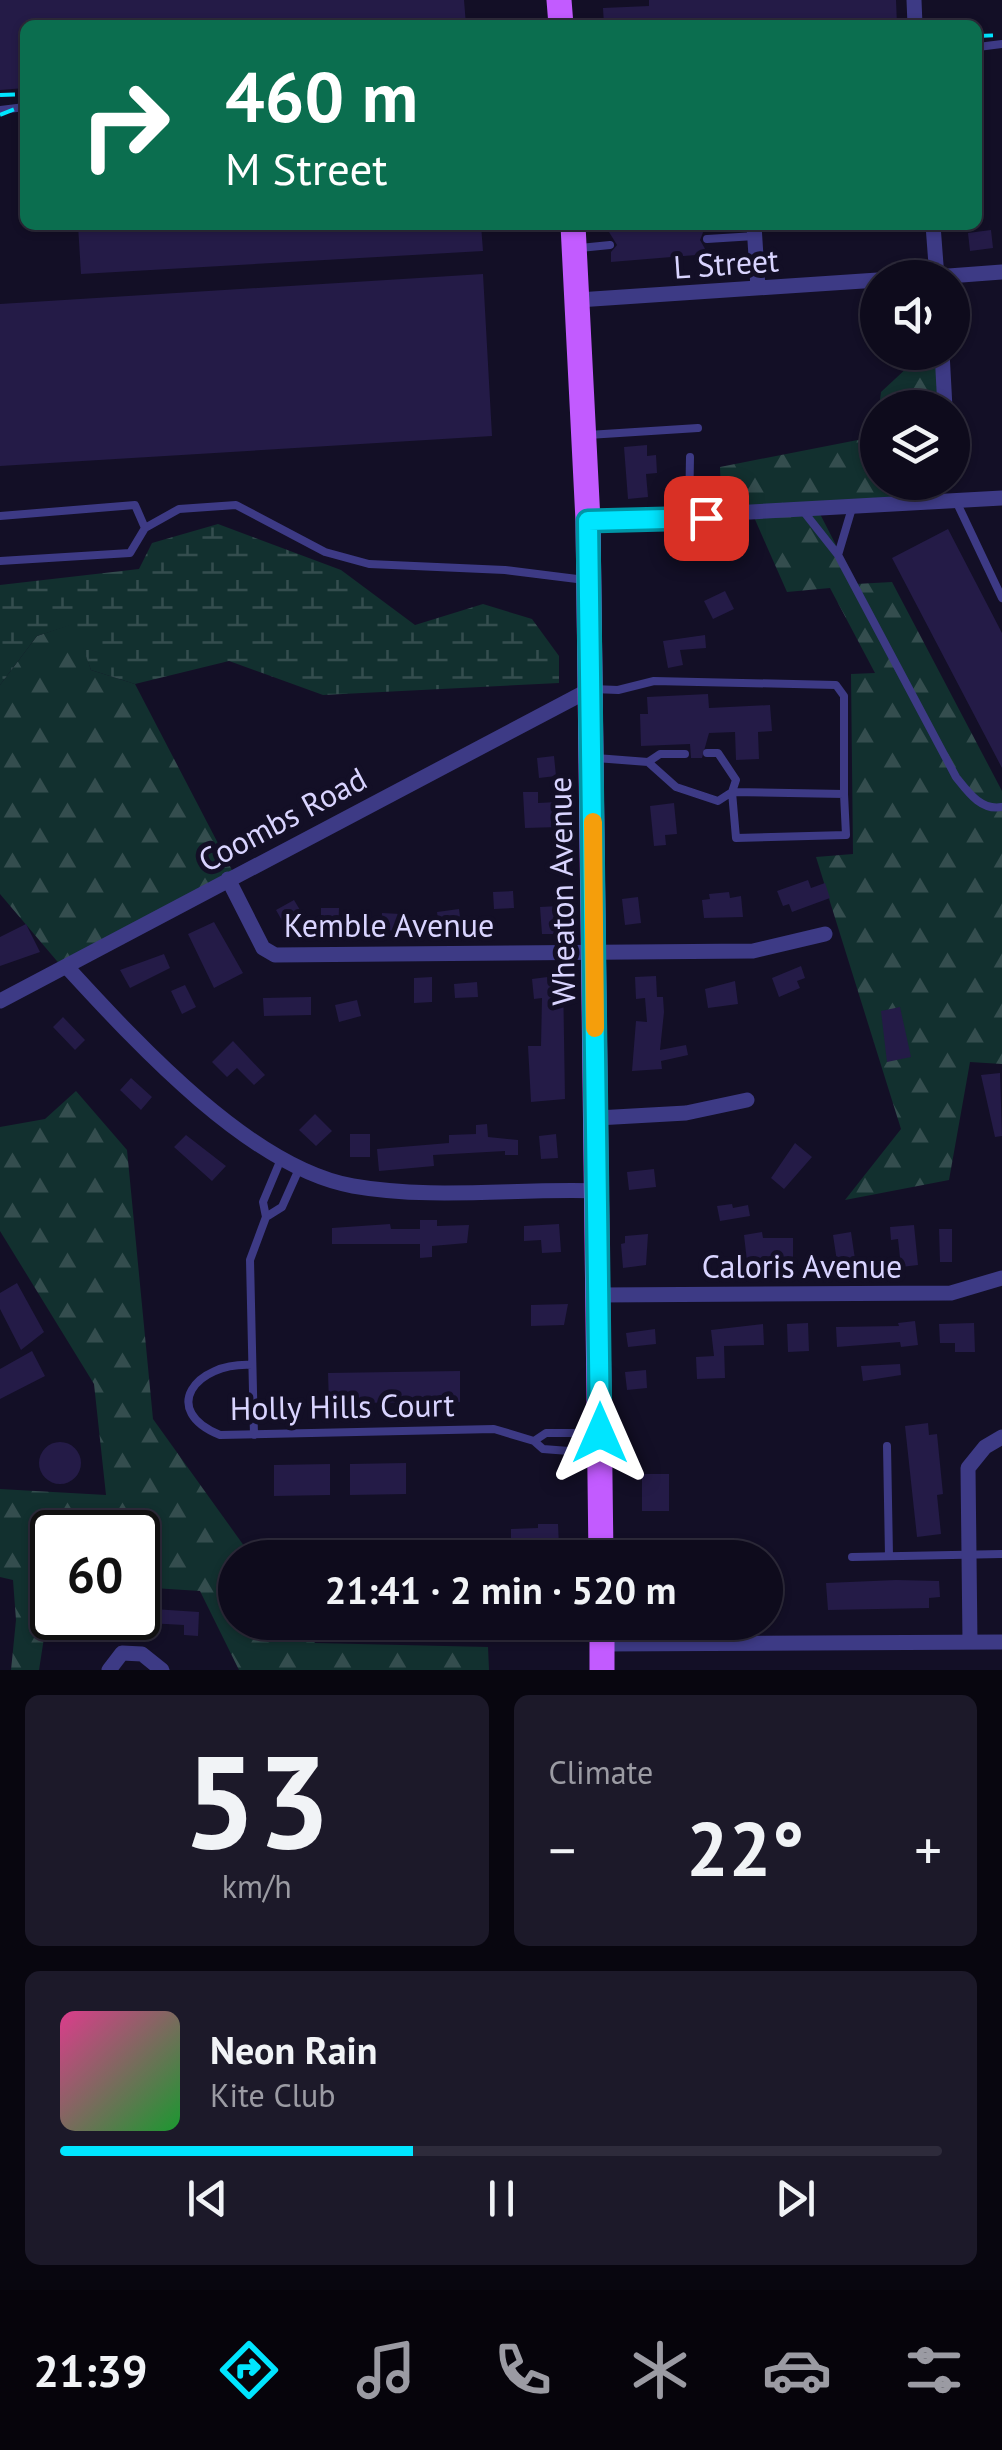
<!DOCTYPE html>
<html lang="en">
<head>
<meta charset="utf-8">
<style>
  :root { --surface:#0e0b1c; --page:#1c1929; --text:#f1f3f6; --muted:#9b9ba3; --line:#2e2b3b; --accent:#00e5ff }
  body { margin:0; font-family:"PT Sans",sans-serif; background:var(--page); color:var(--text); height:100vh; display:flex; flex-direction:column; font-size:38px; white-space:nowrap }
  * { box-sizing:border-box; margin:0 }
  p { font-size:32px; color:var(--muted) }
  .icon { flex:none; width:55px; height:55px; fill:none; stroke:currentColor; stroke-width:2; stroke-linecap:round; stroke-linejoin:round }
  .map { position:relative; height:1670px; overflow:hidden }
  .panel { display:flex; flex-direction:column; gap:25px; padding:25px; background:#08060f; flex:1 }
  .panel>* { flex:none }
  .hud { position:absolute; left:20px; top:20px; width:962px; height:210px; border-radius:15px; box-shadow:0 2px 8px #0004,0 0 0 2px var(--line); background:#0b6e4f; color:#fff; overflow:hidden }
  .tools { position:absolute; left:860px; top:260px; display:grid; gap:20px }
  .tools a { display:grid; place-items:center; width:110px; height:110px; border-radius:50%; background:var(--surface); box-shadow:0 2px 8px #0004,0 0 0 2px var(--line); font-size:50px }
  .speed { position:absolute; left:30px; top:1510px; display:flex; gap:20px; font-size:50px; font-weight:700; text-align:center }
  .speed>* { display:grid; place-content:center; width:130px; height:130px; border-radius:50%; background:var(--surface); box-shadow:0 2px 8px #0004,0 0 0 2px var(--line); line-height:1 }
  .speed .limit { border:5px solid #111; border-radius:15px; background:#fff; color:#111 }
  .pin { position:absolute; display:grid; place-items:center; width:85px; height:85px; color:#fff; margin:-42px; border-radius:20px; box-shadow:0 5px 15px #0006 }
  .me { position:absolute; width:110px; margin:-55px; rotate:0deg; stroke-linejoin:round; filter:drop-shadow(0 0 8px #0008) }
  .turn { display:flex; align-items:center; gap:35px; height:210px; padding:0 40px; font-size:45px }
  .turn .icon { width:130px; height:130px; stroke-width:2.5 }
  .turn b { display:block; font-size:70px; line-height:85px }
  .big { font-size:75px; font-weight:600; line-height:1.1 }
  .panel .widget { flex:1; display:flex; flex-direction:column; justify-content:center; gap:15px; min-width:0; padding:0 35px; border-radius:15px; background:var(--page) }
  .panel .dial { align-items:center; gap:0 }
  .dial b { font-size:130px; line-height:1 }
  .song { display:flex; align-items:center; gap:30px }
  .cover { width:120px; height:120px; border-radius:15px; background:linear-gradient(135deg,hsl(330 70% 55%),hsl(130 70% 35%)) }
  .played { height:10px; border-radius:5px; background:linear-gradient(90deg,var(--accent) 40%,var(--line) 40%) }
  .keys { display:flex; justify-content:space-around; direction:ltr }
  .heat { display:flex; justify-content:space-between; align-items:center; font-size:55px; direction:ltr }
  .panel .tiles { flex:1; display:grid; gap:25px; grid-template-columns:1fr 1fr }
  .widget:last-child { grid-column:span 2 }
  .trip { position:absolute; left:218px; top:1540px; width:565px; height:100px; border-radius:50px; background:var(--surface); box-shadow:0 2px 8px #0004,0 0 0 2px var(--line); font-weight:600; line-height:100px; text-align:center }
  .tabs { display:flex; height:160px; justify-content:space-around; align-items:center; background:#06040b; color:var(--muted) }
  .tabs .icon { width:70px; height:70px }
  .tabs .current { color:var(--accent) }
  .tabs b { font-size:45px; color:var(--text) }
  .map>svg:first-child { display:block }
  .forest { fill:url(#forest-firs) }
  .wetland { fill:url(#wetland-marsh) }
  .building { fill:#241b47 }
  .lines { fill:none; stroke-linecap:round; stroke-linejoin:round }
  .service { stroke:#3d3a85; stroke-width:8 }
  .minor { stroke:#3d3a85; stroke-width:15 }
  .primary { stroke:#c25bff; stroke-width:25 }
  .rail { stroke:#00e5ff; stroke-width:4; stroke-dasharray:15 12; stroke-linecap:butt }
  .route-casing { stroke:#0095a6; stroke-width:25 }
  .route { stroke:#00e5ff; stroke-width:18 }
  .slow { stroke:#f59e0b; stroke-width:18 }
  .labels { text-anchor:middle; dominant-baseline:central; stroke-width:10; stroke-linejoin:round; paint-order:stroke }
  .street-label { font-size:32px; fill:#d9d4ff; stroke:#130f26 }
</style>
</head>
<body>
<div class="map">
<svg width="1002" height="1670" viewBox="0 0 1002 1670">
  <defs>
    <pattern id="forest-firs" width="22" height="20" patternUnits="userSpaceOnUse" patternTransform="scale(2.5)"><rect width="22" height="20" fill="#12302f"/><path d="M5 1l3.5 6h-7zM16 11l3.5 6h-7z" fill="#344d4e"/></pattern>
    <pattern id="wetland-marsh" width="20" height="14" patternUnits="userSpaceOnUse" patternTransform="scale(2.5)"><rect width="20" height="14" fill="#12302f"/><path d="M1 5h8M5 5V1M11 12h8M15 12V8" fill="none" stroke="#344d4e"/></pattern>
  </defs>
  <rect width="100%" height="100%" fill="#130f26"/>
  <!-- forest -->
  <path class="forest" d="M923 353H937L940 407 879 408 881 392Z
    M877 413 878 482 943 483V503L819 512 856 584 892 582 1002 791V1064L970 1062 949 1180 845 1200 901 1129 816 857 853 854 851 674 875 673 830 588 787 592 753 515 722 516 720 467 873 437Z
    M75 623 91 670 135 684 234 874 62 967 0 894V685L37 636Z
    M76 1091 127 1150 153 1419 252 1557 235 1558V1622L300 1623 315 1643 488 1647 489 1670H239L200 1591 138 1587V1532H52V1586L39 1670H11L16 1620 13 1580 0 1577V1489L106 1495 94 1384 0 1231V1127L45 1119Z"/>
  <!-- wetland -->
  <path class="wetland" d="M218 524 341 570 415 625 483 604 532 619 559 656V683L323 695 229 661 135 684 91 670 74 624 37 636 0 685V585L139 569 152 543Z"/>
  <!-- building -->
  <path class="building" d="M0 0H464L466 25H25V88L0 90Z
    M649 0H896L897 25H604L603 8 649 6Z
    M78 225H481L483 251 81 274Z
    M706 225 700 240 708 254 611 262V252L617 245 609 232Z
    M991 230 993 248 970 251 968 233Z
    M483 274 492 436 0 466V304Z
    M647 445V456L656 455 657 473 646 474 648 497 628 499 624 447Z
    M948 529 1002 633V768L892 558Z
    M725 591 734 609 713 619 704 601Z
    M705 635 706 648 680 650 683 665 668 668 663 641Z
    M708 694 709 708 770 705 772 731 758 732 759 759 736 760 735 732 709 733 702 758H691L690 744 641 746 640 714H648L647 697Z
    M554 756 556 776 539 778 537 758Z
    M523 792H538V803L558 802 559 827 525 828Z
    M674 803 677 834 665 835 666 845 654 846 650 806Z
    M808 880 811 888 825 883 830 898 792 912 789 904 783 906 777 891Z
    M513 891 514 908 494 909 493 892Z
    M729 892 730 898 741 896 743 917 704 918 702 900 710 899 709 894Z
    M638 897 641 923 625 925 622 899Z
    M294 900 306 920 288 931 276 910Z
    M559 906 560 934H542L540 907Z
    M321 908H339L338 934H321Z
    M459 909 462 932 440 935 437 912Z
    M382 913 400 914V931L381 930Z
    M214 922 243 973 214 988 188 934Z
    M26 924 40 952 0 966V937Z
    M164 954 170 968 130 988 120 970Z
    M801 966 805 978 797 981 800 988 779 997 772 978Z
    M563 975 565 1099 531 1102 528 1046H541L542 998 534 999 532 979Z
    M656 976 657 997H663L664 1012 660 1050 686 1045 688 1055 661 1061 662 1069 632 1071 636 1021 647 1022 645 998 636 999 635 977Z
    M432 977V1002L414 1003V978Z
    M735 981 738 1004 708 1008 705 989Z
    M477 982 478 997 455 998 454 984Z
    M185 985 196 1007 182 1014 171 991Z
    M311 997V1015L264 1016 263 998Z
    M357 1000 361 1016 339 1022 335 1005Z
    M900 1007 911 1057 887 1062 881 1011Z
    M63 1017 85 1040 75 1050 53 1027Z
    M233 1041 265 1075 254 1085 237 1068 227 1077 212 1062Z
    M1000 1073 1002 1136 995 1137 981 1075Z
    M131 1078 152 1097 141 1110 120 1090Z
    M315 1114 332 1131 316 1146 299 1130Z
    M487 1124 488 1137 518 1140V1155H505V1151L433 1155 434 1166 379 1171 377 1149 449 1143V1135L476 1134V1125Z
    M350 1134H370V1157H350Z
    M556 1134 558 1158 541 1159 539 1136Z
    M186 1135 226 1166 212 1181 174 1147Z
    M795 1143 812 1157 784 1189 771 1178Z
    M654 1169 656 1187 629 1190 627 1172Z
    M732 1204 733 1208 748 1205 750 1216 720 1221 717 1206Z
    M420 1220H437V1226L469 1225 467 1243 432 1246V1257L420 1258V1244H332V1228L390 1224 391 1229H420Z
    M559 1224 561 1252 542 1253 541 1240 524 1241V1226Z
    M914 1225 918 1265 901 1267 898 1239 891 1240 890 1227Z
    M939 1229H952V1262H940Z
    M762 1232 763 1238H793V1268L748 1270 744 1235Z
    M851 1232 856 1266 838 1268 833 1235Z
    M648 1234 646 1265 623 1268 621 1244 625 1243V1236Z
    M17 1283 44 1332 21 1350 0 1309V1293Z
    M568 1304 564 1325 531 1326V1305Z
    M915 1321 918 1345 901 1347 900 1342 837 1347 836 1327 899 1326 898 1323Z
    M808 1323 809 1351 788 1352 787 1324Z
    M974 1323 975 1352H955V1343H940L939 1324Z
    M763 1324 764 1345 724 1346 725 1378 697 1379 696 1357 714 1356 711 1330Z
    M655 1329 656 1344 628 1347 626 1333Z
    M32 1351 45 1376 0 1399V1369Z
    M900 1364 901 1375 863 1381 861 1366Z
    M646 1370 647 1388 627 1390 625 1372Z
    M460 1371V1402L329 1403 328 1373Z
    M928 1423 929 1435 937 1434 943 1494 937 1495 941 1534 917 1537 905 1426Z
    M39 1463a21 21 0 1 1 42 0a21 21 0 1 1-42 0Z
    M406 1463V1494L350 1495V1464Z
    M330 1464V1495L274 1496V1465Z
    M642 1474H669V1511H642Z
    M538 1524H558L559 1546 511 1547V1529L538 1528Z
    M896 1580 939 1581 940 1597 929 1598V1608L828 1610 826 1583Z
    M138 1608 199 1612 198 1636 184 1635V1625L148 1623V1630L134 1629Z
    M531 1622H565L566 1636 532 1641Z"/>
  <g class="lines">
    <!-- service -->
    <path class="service" d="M978 47 1002 44
      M0 110 25 107
      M707 239 755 236
      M580 248 610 245
      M588 435 698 428
      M956 501 1002 598
      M804 512 838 555 852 508
      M689 514 690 457
      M0 516 135 505 145 528
      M838 555 956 777C968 792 981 811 1002 807
      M0 561 130 553 145 528 179 509 236 505 325 552 369 564 505 570 585 580
      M593 689 618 690 654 681 836 685 844 696V794
      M596 758 648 762 660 754H685
      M648 762 676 787 718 801 732 792 844 794 846 835 736 838 732 792 736 780 718 753H707
      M266 1217 282 1207 299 1169
      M252 1365C194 1362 160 1411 220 1435L494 1429 534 1441 543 1449 595 1453
      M254 1435 250 1260 266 1217 263 1202 281 1159
      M534 1441 546 1433H597
      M887 1446 889 1556
      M852 1557 1002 1554"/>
    <!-- minor -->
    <path class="minor" d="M914 0 915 25
      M754 225 758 288
      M933 225 937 278
      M922 278 1002 272
      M578 300 878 280
      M942 352 945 408
      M588 521 1002 498
      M228 879 263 948 275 955 753 951 825 934
      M66 966C135 1041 250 1168 353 1186 432 1200 518 1188 598 1191
      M0 1001 591 689
      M597 1118 686 1113 747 1100
      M599 1295 951 1293 1002 1278
      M970 1642 968 1468 985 1447 1002 1437
      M602 1644 1002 1642
      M109 1670 122 1653 142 1654 162 1670"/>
    <!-- primary -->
    <path class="primary" d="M559 0 561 25
      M573 225 588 521 601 1558
      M602 1622V1670"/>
    <!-- rail -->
    <path class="rail" d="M978 36 1002 35
      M0 95 25 94
      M0 115 25 105"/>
  </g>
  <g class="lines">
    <!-- route casing -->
    <g class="route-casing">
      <path id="route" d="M600 1433 588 521 706 518"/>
    </g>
    <!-- route -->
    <use href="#route" class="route"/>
    <!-- slow -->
    <path class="slow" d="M593 822 595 1028"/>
  </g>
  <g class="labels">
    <!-- street labels -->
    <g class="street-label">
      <text transform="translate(726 263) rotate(-4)">L Street</text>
      <text transform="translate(282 819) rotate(-28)">Coombs Road</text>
      <text transform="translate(561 891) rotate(-91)">Wheaton Avenue</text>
      <text x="389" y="925">Kemble Avenue</text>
      <text x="802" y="1266">Caloris Avenue</text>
      <text transform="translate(342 1406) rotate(-1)">Holly Hills Court</text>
    </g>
  </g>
</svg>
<div class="tools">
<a><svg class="icon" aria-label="sound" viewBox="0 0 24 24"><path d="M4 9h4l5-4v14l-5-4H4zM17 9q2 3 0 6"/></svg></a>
<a><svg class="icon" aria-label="layers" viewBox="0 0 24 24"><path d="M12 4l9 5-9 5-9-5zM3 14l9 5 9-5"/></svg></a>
</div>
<div class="speed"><div class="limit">60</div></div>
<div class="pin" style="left:706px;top:518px;background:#d93025"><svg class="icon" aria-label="arrive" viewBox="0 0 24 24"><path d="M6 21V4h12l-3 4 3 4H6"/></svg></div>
<svg class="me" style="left:600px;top:1433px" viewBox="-20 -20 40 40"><path d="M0-17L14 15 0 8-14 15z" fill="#00e5ff" stroke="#fff" stroke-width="4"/></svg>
<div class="trip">21:41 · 2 min · 520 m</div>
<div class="hud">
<div class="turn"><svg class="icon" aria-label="right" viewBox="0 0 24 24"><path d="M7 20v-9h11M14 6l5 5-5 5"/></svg><div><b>460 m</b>M Street</div></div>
</div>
</div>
<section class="panel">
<div class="tiles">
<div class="widget dial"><b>53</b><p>km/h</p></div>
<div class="widget"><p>Climate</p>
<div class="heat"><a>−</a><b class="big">22°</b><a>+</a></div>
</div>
<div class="widget">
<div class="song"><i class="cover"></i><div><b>Neon Rain</b><p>Kite Club</p></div></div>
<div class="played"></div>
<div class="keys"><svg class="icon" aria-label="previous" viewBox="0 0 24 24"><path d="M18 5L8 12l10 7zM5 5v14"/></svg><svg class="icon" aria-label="pause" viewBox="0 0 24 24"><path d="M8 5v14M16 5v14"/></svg><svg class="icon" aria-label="next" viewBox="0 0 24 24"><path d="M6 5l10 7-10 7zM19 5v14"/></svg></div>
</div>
</div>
</section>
<nav class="tabs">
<b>21:39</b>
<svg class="icon current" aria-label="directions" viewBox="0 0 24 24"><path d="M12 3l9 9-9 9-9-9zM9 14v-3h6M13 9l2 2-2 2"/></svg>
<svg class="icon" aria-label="music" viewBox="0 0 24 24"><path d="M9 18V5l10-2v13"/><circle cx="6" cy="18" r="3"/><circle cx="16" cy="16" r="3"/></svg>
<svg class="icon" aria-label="phone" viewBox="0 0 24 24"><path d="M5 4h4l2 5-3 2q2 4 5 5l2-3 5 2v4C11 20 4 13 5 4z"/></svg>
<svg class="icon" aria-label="climate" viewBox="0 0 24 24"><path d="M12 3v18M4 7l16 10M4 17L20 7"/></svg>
<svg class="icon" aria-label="car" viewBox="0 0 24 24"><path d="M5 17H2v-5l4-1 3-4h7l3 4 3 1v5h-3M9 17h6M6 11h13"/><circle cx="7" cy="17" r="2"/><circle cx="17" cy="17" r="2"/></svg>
<svg class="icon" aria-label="filters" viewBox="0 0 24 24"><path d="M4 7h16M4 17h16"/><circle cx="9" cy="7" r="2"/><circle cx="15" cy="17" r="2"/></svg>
</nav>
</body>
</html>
